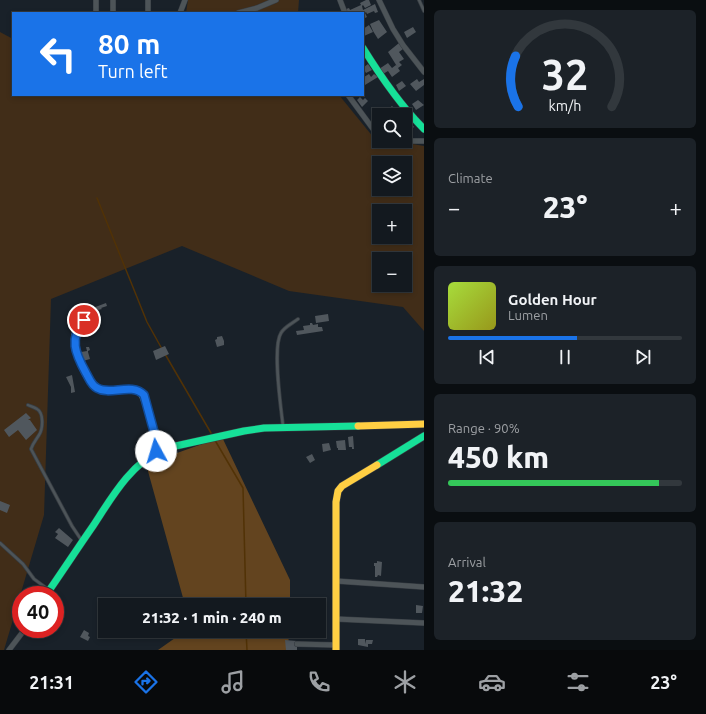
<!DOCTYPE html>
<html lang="en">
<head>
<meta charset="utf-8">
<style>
  :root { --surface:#13191f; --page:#1c2228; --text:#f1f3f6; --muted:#9da0a4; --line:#32383d; --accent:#1a73e8 }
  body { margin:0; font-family:Ubuntu,sans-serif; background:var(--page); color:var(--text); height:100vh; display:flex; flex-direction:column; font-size:15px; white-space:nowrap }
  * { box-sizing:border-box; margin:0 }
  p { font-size:13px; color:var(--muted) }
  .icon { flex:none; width:22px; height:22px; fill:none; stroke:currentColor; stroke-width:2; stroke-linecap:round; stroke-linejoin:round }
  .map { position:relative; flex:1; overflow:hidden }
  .details { display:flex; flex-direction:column; gap:10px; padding:10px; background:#0a0e11; width:282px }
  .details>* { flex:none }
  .top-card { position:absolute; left:12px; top:12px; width:352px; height:84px; border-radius:0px; box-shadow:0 2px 6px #0003,0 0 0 1px var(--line); background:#1a73e8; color:#fff; overflow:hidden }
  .tools { position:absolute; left:372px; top:108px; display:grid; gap:8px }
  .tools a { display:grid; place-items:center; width:40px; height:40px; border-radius:0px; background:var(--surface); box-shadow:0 2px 6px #0003,0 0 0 1px var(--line); font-size:20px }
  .speed { position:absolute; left:12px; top:586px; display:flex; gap:8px; font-size:20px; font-weight:700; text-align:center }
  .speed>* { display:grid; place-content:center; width:52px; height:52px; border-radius:50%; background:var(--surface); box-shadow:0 2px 6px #0003,0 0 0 1px var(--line); line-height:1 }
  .speed .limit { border:6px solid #d22; background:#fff; color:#111 }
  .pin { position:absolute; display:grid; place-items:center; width:34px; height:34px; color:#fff; margin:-17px; border:2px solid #fff; border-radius:50%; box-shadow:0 1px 4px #0007 }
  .me { position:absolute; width:44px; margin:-22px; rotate:354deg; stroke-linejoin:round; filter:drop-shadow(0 0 3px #0008) }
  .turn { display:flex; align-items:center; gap:14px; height:84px; padding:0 20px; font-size:18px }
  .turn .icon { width:52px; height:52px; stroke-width:2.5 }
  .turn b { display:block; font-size:28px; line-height:34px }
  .big { font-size:30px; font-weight:800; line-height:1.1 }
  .details .card { flex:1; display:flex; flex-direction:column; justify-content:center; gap:6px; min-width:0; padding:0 14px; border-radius:6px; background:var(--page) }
  .details .dial { align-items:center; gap:0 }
  .dial svg { height:104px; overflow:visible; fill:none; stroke:var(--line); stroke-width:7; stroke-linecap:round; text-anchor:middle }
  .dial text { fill:var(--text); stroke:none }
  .song { display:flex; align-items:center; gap:12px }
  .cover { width:48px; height:48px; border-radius:6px; background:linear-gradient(135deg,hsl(80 70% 55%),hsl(60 70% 35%)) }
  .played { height:4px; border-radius:2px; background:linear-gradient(90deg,var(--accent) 55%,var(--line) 55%) }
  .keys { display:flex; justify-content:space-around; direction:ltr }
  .heat { display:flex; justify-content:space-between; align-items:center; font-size:22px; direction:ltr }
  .charge { height:6px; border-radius:3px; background:linear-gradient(90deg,#34c759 90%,var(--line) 0) }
  .trip { position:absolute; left:98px; top:598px; width:228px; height:40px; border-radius:0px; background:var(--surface); box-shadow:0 2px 6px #0003,0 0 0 1px var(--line); font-weight:800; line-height:40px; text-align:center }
  .tabs { display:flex; height:64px; justify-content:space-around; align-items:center; background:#080a0c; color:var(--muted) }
  .tabs .icon { width:28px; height:28px }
  .tabs .selected { color:var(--accent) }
  .tabs b { font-size:18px; color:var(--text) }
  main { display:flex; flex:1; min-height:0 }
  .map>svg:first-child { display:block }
  .green { fill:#412d18; fill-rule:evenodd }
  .forest { fill:#63441f }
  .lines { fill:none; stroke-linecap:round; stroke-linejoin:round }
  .stream { stroke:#513206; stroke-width:1.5 }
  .building { fill:#50575d }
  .lane-casing { stroke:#373d43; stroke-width:4 }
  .street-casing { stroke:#373d43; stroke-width:6 }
  .fast-casing { stroke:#373d43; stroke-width:8 }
  .slow-casing { stroke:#373d43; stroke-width:8 }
  .lane { stroke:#4d5458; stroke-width:2.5 }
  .street { stroke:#4d5458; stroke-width:5 }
  .fast { stroke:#16e098; stroke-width:7 }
  .slow { stroke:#ffcf43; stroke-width:7 }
  .route-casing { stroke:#114b97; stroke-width:10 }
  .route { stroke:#1a73e8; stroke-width:7 }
</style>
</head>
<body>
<main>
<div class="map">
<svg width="424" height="650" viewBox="0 0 424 650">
  <rect width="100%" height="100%" fill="#192129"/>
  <!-- green -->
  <path class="green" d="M188 0H299L298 13H186Z
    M0 32 13 39V95H339L374 138H379V141H395L424 146V331L403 307 289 291 182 246 51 299 44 515 4 650H0ZM379 163H405V189H379ZM379 211H405V237H379ZM379 259H405V285H379Z"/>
  <!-- forest -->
  <path class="forest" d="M222 437 290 580V605H185L146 464Z
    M185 631H289L288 650H158Z"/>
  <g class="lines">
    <!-- stream -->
    <path class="stream" d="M97 198 147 322 162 349
      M165 354 211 433
      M216 442 243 488 246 605
      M246 631 247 650"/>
  </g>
  <!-- building -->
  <path class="building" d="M366 0H369L371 5 365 8 363 5 362 6 363 10 375 4 378 12 375 13 374 11 367 14 366 12 365 13 367 17 363 19V13H348L346 9 349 8 350 10 361 5 360 3Z
    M379 20 387 32 378 39 373 31 370 24Z
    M369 25 373 32 364 36 363 29Z
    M413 27 416 32 407 38 404 32Z
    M399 43 403 49 399 52 404 59 399 62 402 65 398 68 388 52Z
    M388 63 392 68 396 65 400 71 392 77 388 71 383 74 379 69Z
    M368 64 372 70 366 73 363 68V65L364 67Z
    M369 74 371 77 374 74 378 77 365 85 363 83V75L364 77Z
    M417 79 419 82 424 79V85L416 91 410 84Z
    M402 81 406 86 399 91 396 85Z
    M360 97 363 100 365 98 368 101 362 107 357 100Z
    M418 100 424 105 416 110 412 104Z
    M392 106 397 111 391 115H386L385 112Z
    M410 122 414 127 406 133 405 126Z
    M106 303 107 306 101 308 102 309 98 310 100 319 94 321 90 309Z
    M328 314 329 321 316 323 315 316Z
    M310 323H312L313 325 318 324V327H322L323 331 297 335 296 331 304 330 303 326 310 325Z
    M222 336 224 341V345L217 347 215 340 217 339V337Z
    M165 346 169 354 156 360 153 351Z
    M86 347H89L90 350 88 351V352L90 359 83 361 81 352 87 351Z
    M72 375 75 392 71 393V387L66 377Z
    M26 413 31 418 28 420H30L37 430 26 440 18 430 9 437 4 430Z
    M353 436 354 449H352V447H349L348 437Z
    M345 440 346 450H338V448H337L336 441Z
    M329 443 331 450 323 452 322 444Z
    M312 454 315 460 310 463 306 457Z
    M0 501 10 505 7 513 0 510Z
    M59 528 73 540 68 547 55 538 58 534 55 532Z
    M377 561 382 562 381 576 378 575 377 577H375V566H374V563H377Z
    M416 605 423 606 422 613H416Z
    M84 630 89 633 88 636 90 637 88 641 80 637Z
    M358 639H365V644L366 640H373L372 644H368V647L358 645Z
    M285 640 297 641V650H286Z"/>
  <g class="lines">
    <!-- lane casing -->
    <g class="lane-casing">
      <path id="lane" d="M419 0 424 11
        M28 405C30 406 34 407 37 409 44 413 43 429 39 435 36 440 33 443 31 449L72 526 82 541
        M283 426C281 408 272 347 281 333 284 327 293 323 298 319
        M0 543 23 564 34 579 49 590"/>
    </g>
    <!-- street casing -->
    <g class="street-casing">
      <path id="street" d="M113 0V13
        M340 0 345 13
        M379 0 393 29 403 45 424 72
        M96 13V0
        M148 13V0
        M180 13 185 0
        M238 13 257 8 276 0
        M348 95 379 137
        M386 141H424
        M336 581 424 587
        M336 619 424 623
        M297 644 336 645
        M9 650 25 629"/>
    </g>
    <!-- fast casing -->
    <g class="fast-casing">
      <path id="fast" d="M363 48C381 77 400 105 424 129
        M377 465 424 436
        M46 595C62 572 77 549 93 526 112 497 130 465 162 449L244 431 264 428 358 426"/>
    </g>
    <!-- slow casing -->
    <g class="slow-casing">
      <path id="slow" d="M84 319C81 324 77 329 75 335 73 349 86 384 100 389 113 393 127 388 140 391 150 407 153 431 159 450
        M358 426 424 424
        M336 650V502L338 491 342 486 377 465"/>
    </g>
    <!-- lane -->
    <use href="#lane" class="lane"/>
    <!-- street -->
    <use href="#street" class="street"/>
    <!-- fast -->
    <use href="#fast" class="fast"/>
    <!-- slow -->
    <use href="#slow" class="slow"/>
  </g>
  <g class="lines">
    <!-- route casing -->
    <g class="route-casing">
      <path id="route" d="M84 320C69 339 75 353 86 373 89 378 91 385 97 388 110 396 132 382 144 395L159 450 156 451"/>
    </g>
    <!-- route -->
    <use href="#route" class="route"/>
  </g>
</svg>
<div class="tools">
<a><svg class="icon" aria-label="search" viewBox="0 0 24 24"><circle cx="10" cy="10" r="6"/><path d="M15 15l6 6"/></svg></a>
<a><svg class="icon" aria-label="layers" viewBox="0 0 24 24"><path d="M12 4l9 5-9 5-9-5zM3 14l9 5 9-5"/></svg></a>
<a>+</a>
<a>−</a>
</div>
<div class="speed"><div class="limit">40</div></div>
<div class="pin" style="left:84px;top:320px;background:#d93025"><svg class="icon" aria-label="arrive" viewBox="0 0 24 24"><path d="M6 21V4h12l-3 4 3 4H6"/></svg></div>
<svg class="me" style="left:156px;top:451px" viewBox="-20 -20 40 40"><circle r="19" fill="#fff"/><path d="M0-13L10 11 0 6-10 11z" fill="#1a73e8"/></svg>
<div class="trip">21:32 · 1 min · 240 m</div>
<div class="top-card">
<div class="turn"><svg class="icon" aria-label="left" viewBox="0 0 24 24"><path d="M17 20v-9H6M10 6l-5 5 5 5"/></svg><div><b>80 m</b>Turn left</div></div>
</div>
</div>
<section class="details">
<div class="card dial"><svg viewBox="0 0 100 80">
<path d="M14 69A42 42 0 1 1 86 69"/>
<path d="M14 69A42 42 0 0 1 12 30" stroke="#1a73e8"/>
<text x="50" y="56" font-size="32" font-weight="700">32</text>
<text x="50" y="72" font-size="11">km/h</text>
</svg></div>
<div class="card"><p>Climate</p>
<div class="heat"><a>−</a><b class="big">23°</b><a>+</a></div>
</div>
<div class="card">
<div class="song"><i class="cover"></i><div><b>Golden Hour</b><p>Lumen</p></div></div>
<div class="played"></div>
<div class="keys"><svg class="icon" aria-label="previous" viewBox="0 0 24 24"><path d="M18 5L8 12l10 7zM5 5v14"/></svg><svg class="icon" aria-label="pause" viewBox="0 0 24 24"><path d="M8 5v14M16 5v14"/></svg><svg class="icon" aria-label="next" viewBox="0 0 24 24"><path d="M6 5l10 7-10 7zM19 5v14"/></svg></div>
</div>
<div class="card"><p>Range · 90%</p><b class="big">450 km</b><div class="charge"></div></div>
<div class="card"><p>Arrival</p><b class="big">21:32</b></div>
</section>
</main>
<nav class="tabs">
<b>21:31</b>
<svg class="icon selected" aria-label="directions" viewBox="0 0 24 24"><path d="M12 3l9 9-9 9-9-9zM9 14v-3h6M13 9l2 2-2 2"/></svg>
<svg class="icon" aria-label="music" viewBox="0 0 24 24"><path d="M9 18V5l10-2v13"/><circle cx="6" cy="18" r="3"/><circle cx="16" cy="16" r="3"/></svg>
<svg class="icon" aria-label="phone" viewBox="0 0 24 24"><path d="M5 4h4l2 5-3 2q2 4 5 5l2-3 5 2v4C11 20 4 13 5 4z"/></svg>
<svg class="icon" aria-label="climate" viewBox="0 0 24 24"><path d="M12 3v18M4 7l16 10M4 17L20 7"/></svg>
<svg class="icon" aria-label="car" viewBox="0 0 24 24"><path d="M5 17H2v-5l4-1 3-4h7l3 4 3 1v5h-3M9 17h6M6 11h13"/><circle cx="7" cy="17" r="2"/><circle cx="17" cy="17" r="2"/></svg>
<svg class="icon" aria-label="filters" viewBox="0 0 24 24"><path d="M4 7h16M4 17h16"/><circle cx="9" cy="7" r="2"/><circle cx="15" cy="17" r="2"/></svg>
<b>23°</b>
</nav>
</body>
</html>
